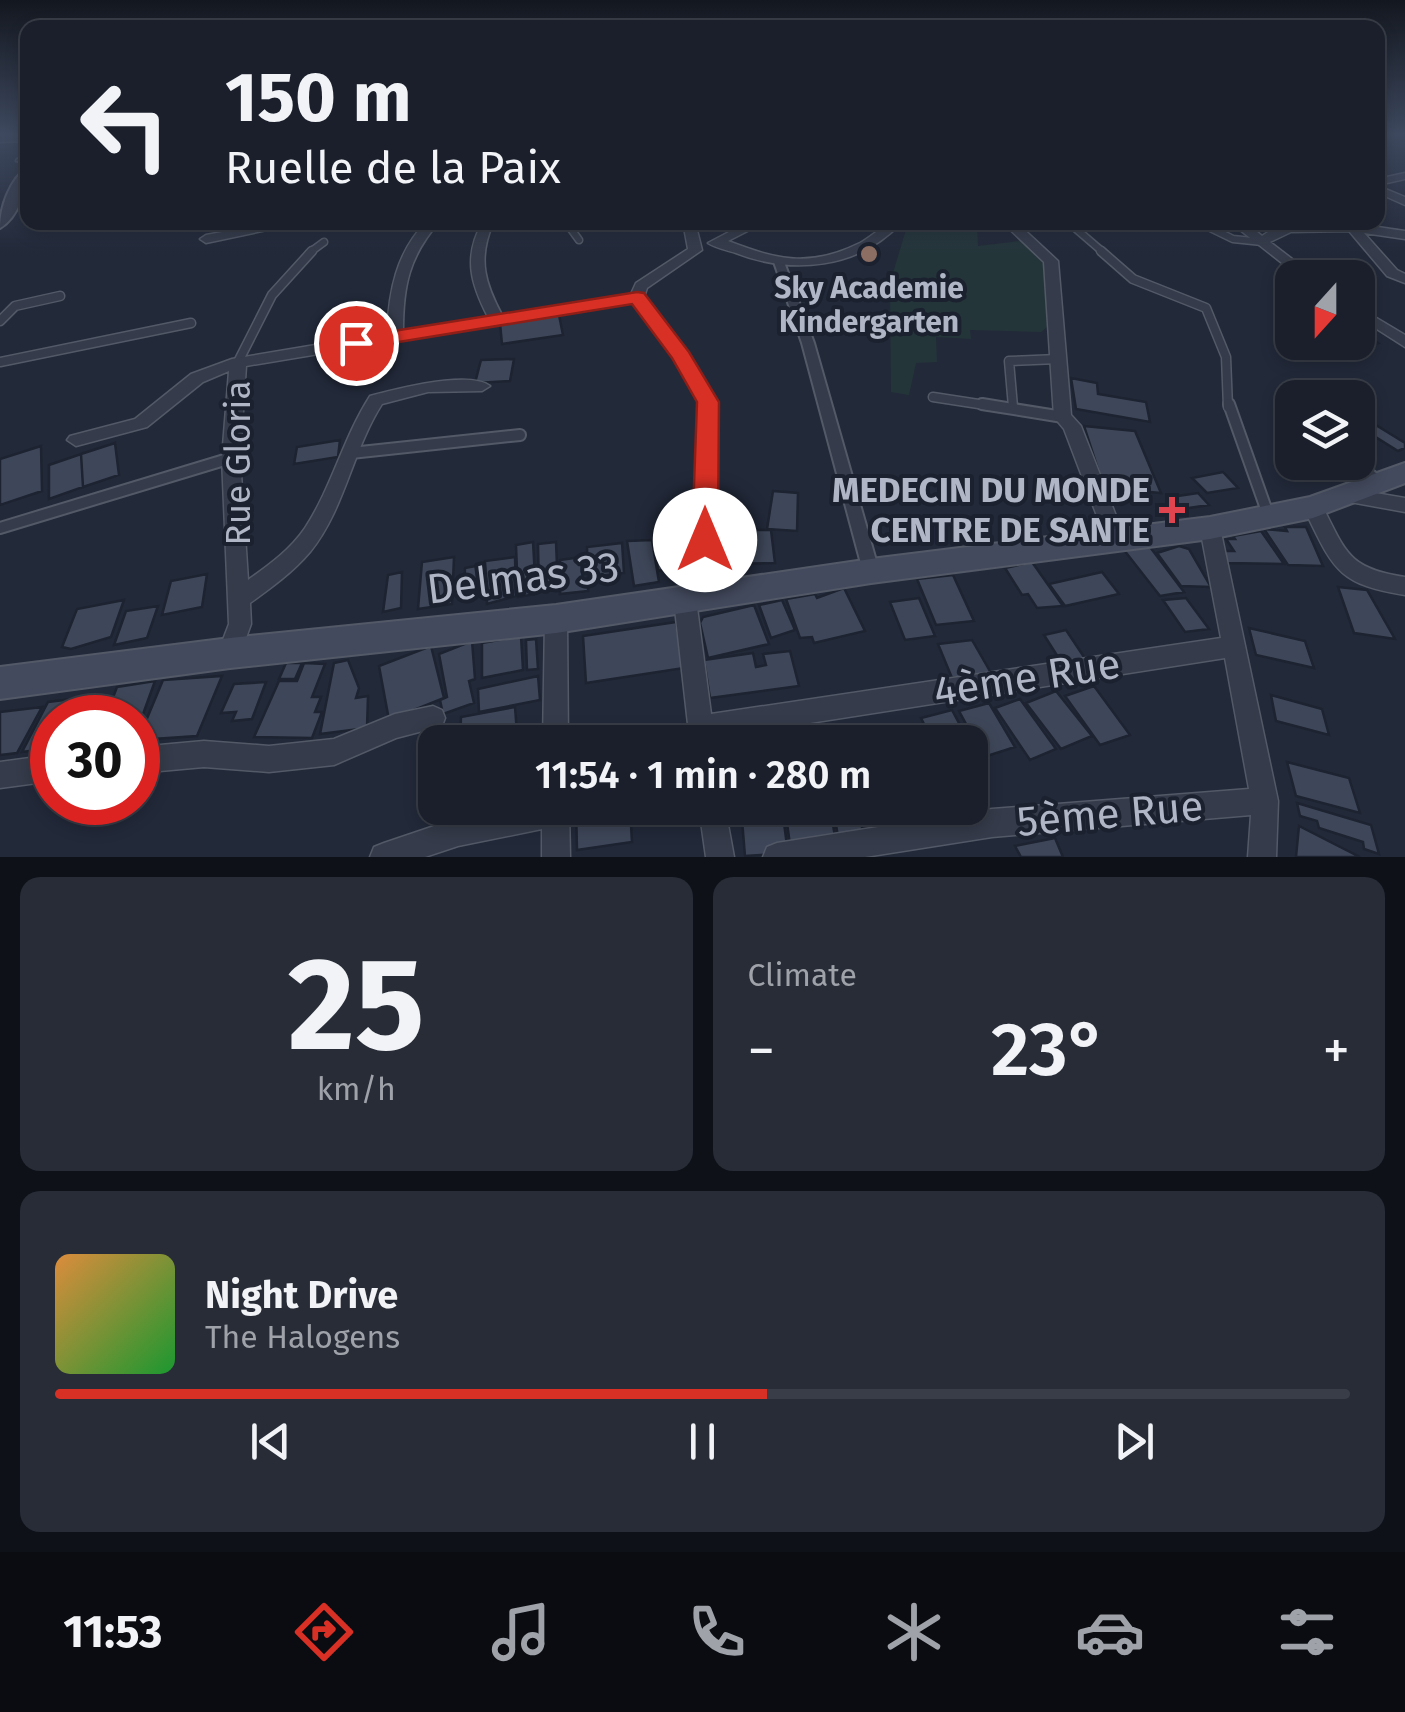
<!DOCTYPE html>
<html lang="en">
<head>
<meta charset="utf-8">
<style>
  :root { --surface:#1a1f2b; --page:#272c37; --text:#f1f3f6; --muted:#9fa2a9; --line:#383d47; --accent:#d93025 }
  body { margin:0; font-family:"Fira Sans",sans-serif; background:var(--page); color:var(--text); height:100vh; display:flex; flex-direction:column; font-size:38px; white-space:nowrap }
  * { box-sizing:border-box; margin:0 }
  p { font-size:32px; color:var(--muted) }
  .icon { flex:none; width:55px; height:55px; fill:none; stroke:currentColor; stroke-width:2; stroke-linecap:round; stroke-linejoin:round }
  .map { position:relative; height:857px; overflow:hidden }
  .details { display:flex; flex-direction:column; gap:20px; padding:20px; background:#0e1118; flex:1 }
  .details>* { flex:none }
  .hud { position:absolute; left:20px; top:20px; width:1365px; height:210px; border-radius:20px; box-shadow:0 5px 15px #0003,0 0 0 2px var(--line); background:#1a1f2b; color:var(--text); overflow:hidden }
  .needle { width:65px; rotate:201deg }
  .tools { position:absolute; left:1275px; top:260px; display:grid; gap:20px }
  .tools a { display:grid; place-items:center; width:100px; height:100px; border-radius:20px; background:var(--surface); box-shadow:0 5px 15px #0003,0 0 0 2px var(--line); font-size:50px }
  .speed { position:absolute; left:30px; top:695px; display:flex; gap:20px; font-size:50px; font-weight:700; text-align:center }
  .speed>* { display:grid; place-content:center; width:130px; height:130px; border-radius:50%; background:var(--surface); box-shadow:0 5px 15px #0003,0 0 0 2px var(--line); line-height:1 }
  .speed .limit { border:15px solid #d22; background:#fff; color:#111 }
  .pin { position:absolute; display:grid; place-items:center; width:85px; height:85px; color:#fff; margin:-42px; border:5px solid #fff; border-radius:50%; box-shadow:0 2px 10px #0007 }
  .me { position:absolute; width:110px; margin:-55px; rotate:0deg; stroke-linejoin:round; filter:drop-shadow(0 0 8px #0008) }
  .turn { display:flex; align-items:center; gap:35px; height:210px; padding:0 40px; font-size:45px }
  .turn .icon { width:130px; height:130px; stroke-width:2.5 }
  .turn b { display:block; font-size:70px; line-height:85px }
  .big { font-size:75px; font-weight:600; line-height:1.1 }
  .details .tile { flex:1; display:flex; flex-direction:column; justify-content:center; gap:15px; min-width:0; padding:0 35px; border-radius:20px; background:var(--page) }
  .details .dial { align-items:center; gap:0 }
  .dial b { font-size:130px; line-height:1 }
  .song { display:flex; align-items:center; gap:30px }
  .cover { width:120px; height:120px; border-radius:15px; background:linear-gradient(135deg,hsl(30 70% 55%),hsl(130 70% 35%)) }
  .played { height:10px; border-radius:5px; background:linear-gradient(90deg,var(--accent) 55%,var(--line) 55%) }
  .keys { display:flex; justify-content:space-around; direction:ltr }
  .heat { display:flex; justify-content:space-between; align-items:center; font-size:55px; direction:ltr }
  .details .tiles { flex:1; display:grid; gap:20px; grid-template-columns:1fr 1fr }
  .tile:last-child { grid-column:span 2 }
  .trip { position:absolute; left:418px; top:725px; width:570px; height:100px; border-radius:20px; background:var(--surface); box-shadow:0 5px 15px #0003,0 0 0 2px var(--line); font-weight:600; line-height:100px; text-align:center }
  .dock { display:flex; height:160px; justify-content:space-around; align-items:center; background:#0a0c11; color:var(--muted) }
  .dock .icon { width:70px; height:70px }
  .dock .current { color:var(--accent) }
  .dock b { font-size:45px; color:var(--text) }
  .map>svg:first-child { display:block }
  .green { fill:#24353a }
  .building { fill:#3e4759; stroke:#1d2330; stroke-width:2.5 }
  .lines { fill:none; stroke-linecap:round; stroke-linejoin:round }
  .service-far2-casing { stroke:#535967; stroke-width:9 }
  .service-far1-casing { stroke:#535967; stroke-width:11 }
  .service-casing { stroke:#535967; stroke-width:14 }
  .pedestrian-casing { stroke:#535967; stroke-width:4 }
  .minor-casing { stroke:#535967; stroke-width:3 }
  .tertiary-casing { stroke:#535967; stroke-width:4 }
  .secondary-casing { stroke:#535967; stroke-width:4 }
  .service-far2 { stroke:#353b4a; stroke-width:6 }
  .service-far1 { stroke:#353b4a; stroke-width:8 }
  .service { stroke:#353b4a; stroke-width:10 }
  .pedestrian { fill:#353b4a; fill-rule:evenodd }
  .minor { fill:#353b4a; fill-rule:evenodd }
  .tertiary { fill:#353b4a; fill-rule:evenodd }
  .secondary { fill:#434a5d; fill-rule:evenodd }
  .route { fill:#d93025; stroke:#8d1f18; stroke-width:2.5 }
  .education-dot { fill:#8d6e63; stroke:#1b212e; stroke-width:4 }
  .health-dot { fill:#e0444e; stroke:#1b212e; stroke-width:4 }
  .labels { text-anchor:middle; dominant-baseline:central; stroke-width:8; stroke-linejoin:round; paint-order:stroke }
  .far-poi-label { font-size:30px; font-weight:bold; fill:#b0b6c6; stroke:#1b212e }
  .street-label { font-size:35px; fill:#b0b6c6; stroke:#1b212e }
  .poi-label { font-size:35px; font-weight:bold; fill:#b0b6c6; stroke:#1b212e; text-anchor:end }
  .near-street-label { font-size:42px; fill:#b0b6c6; stroke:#1b212e }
</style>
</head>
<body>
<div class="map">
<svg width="1405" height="857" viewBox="0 0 1405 857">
  <rect width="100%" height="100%" fill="#222939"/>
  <!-- green -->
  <path class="green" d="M963 222 977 225 978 246 1021 241 1045 261 1047 327 1041 332 970 330 971 339 936 337 937 362 916 363 909 395 891 392 890 283 908 223 947 226Z"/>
  <!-- building -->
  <path class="building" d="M559 315 563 335 502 344 500 323Z
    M1358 330 1378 343 1361 348 1362 352H1346L1327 342H1358Z
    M514 359 510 381 475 383 481 360Z
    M1071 378 1097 383 1098 394 1146 402 1150 422 1076 409Z
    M1358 414 1405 443V448L1398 451 1358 426Z
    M1084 426 1135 431 1161 493 1104 488Z
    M340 440 338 457 294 464 297 447Z
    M115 443 119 475 83 487 81 454Z
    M41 446 42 491 0 505V459Z
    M81 454 83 487 49 499V465Z
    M1223 472 1238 488 1207 493 1192 478Z
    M773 491 798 493 797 531 767 529Z
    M1198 493 1209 505 1182 509 1171 497Z
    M1285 527H1306L1323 566 1288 565 1264 529 1287 531Z
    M732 530H771L775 563 734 564Z
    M687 531 688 554H680L681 564 658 571 653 533Z
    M1261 531 1284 564 1224 563 1216 551H1234L1226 539H1235L1233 536Z
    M652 540 659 582 634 586 627 541Z
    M533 542 536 594 518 597 516 545Z
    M556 542 558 590 539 592 538 544Z
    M622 543 624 573 588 577 587 547Z
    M1179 546 1189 549 1211 587 1181 586 1157 553Z
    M1150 547 1184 592 1160 596 1124 550Z
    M454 557 452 604 418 609 422 562Z
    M515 557 516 596 487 604 485 561Z
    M581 557 583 582H588V591L560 594V560Z
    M1032 562 1063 606 1037 608 1028 594 1022 595 1005 568Z
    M481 565 480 587 464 590 465 568Z
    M402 572 401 608 383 612 388 575Z
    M1102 572 1119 594 1065 606 1049 584Z
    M207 574 202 607 162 615 171 581Z
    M953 575 974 621 936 625 917 579Z
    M1338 587 1367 590 1395 639 1354 633Z
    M844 588 865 631 814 643 812 637 800 638 786 599 815 594 817 598Z
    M919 598 935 636 905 640 890 602Z
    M1186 598 1209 629 1185 632 1163 600Z
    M124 600 111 637 71 649 62 647 77 609Z
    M782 600 795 630 771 638 759 605Z
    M754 605 769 644 708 658 700 623 703 617Z
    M158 606 147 638 114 645 126 611Z
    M676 622 684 668 586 683 583 636Z
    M1249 628 1305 641 1314 668 1256 655Z
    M1066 630 1088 663 1065 668 1044 635Z
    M521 636 523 670 482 678V643Z
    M536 639 538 669 527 670 526 640Z
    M972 640 991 673 952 678 938 644Z
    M472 641 475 679 469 681 474 703 443 714 440 700 447 697 439 654Z
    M431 646 444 698 389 720 379 666Z
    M790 651 799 686 710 698 704 660 753 653 756 667 766 665 763 654Z
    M348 660 359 688 356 698 368 696 367 728 320 734 334 663Z
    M286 663H302L295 679H279Z
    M304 663 325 664 312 697H321L315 712H322L312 738 254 737 279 681H297Z
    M222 676 197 736 138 740 163 680Z
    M538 676 540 700 479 712 478 689Z
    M155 681 138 728V718H105L117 687Z
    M266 682 252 719 232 721 236 712 221 713 234 684Z
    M1094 686 1130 735 1100 745 1065 696Z
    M1056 691 1092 736 1061 749 1026 703Z
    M1271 695 1322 709 1329 735 1276 721Z
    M80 698 71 718H52V748L22 752 48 702Z
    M1020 699 1056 749 1030 760 995 708Z
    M989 703 1015 747 984 757 959 711Z
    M42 707 17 753 0 755V712Z
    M515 707 517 733 460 742 461 717Z
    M952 710 969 742H933L921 718Z
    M1287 762 1349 778 1360 813 1296 796Z
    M1297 803 1371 825 1379 854 1364 849 1363 842 1319 828 1317 821 1300 816Z
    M467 808H520L468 821Z
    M576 808H630L632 842 577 850Z
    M741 808H782L788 853 745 856Z
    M785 808H830L836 842 790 845Z
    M833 808H871L875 827H862L864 841 839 842Z
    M1299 826 1360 857H1296Z
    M1055 838 1063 857H1021L1015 846Z"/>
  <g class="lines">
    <!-- service-far2 casing -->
    <g class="service-far2-casing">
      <path id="service-far2" d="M566 222 579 240
        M1068 222 1104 253
        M1198 222 1233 239 1262 242
        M309 253 324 242"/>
    </g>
    <!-- service-far1 casing -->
    <g class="service-far1-casing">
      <path id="service-far1" d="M1101 251 1133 279 1206 308 1226 357 1228 407
        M0 321 15 306 60 296
        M0 362 191 323
        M238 362 272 295 312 251
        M933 397 998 407
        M1013 407 1009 361 1058 359"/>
    </g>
    <!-- service casing -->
    <g class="service-casing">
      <path id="service" d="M982 404 1063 417
        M1229 404 1269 517
        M351 453 520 435
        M1355 462 1379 482
        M0 528 231 458"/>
    </g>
    <!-- pedestrian casing -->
    <g class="pedestrian-casing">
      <path id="pedestrian" d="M779 259 784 262 814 343 879 571 877 576 871 578 865 576 863 571 802 343 774 262Z"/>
    </g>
    <!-- minor casing -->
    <g class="minor-casing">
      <path id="minor" d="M28 135V141L0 142V136Z
        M28 157V163L16 161 17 159Z
        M1405 173V179L1378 185V179Z
        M1378 186 1405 197V205L1378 193Z
        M276 222H305L206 243 200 239 206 235Z
        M426 222H439C409 257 403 286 403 331L488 317C471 284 463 258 482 223L492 226C478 260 485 283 502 315L631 294 636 283 688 249 683 222H695L702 250 647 288 644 297 688 353 716 403 717 597 714 603 706 606 698 603 695 597 700 403 675 357 633 302 246 366 240 458 248 580C269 565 290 550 305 528 332 487 343 438 370 396 396 389 469 370 490 386L482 391 428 392 382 404C352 451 345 509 310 552 293 572 271 588 250 603L251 624 238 660 230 663 222 660 218 653 229 624 222 458 229 371 203 382 147 427 76 446 67 440 70 436 135 419 191 374 232 359 387 333C389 291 396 253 426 222Z
        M748 222H765L728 241C778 260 809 268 860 243 875 235 884 222 902 222 859 269 792 275 736 253 726 250 716 248 708 243Z
        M1002 222H1016L1058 261 1071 415 1081 426 1125 539 1122 545 1115 547 1108 545 1064 429 1054 417 1044 262Z
        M1230 222H1245L1262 236C1297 210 1365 226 1405 231V239L1364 233 1397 270 1405 274V283L1387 276 1349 231 1291 232 1270 242 1317 278H1301Z
        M1358 307 1405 335V347L1358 317Z
        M1346 488 1405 498V512L1339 500 1336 495 1339 490Z
        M1313 500 1320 502C1346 550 1345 568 1405 577V595C1335 584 1333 567 1303 507L1306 502Z
        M1210 520 1217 523 1220 528 1278 801 1276 857H1248L1251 815 992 837 865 857H763L767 847 777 843 992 809 1249 789 1225 658 714 738V742H690L674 600 677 594 685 591 693 594 696 600 711 714 1221 638 1200 528 1203 523Z
        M556 609 564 612 567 619 568 742H543L545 619 548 612Z
        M433 706 442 710 445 718 442 726 396 738 334 765 269 772 204 767 138 773V747L204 741 269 746 334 739 395 714Z
        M52 755V781L0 788V762Z
        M514 808H569L570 857H542V829L458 846 425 857H370L374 847 384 843 458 818Z
        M699 808H725L734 857H706Z"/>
    </g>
    <!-- tertiary casing -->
    <g class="tertiary-casing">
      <path id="tertiary" d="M28 167C28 187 18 218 0 228 0 207 10 179 28 167Z"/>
    </g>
    <!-- secondary casing -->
    <g class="secondary-casing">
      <path id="secondary" d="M1405 463V483L1313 518 1210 539 871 583 556 633 230 668 0 699V667L230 638 556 605 871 559 1210 517 1310 497Z"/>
    </g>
    <!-- service-far2 -->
    <use href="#service-far2" class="service-far2"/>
    <!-- service-far1 -->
    <use href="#service-far1" class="service-far1"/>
    <!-- service -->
    <use href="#service" class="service"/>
    <!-- pedestrian -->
    <use href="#pedestrian" class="pedestrian"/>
    <!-- minor -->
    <use href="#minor" class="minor"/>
    <!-- tertiary -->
    <use href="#tertiary" class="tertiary"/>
    <!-- secondary -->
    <use href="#secondary" class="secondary"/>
  </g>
  <!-- sky -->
  <linearGradient id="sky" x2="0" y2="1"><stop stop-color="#13171f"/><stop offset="0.53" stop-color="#3e495f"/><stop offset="1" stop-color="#3e495f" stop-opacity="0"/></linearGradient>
  <rect width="1405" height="253" fill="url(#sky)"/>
  <!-- route -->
  <path class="route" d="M637 292 644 293 689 352 719 402 718 540 705 550 692 540 697 402 672 358 632 304 356 349 346 343 356 337Z"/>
  <!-- markers -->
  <circle class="education-dot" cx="869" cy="254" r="10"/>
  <path class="health-dot" d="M1167 495h10v10h10v10h-10v10h-10v-10h-10v-10h10z"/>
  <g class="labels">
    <!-- far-poi labels -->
    <g class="far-poi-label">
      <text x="869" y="288">Sky Academie<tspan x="869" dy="34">Kindergarten</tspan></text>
    </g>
    <!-- street labels -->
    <g class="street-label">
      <text transform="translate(238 463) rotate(-90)">Rue Gloria</text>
    </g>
    <!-- poi labels -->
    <g class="poi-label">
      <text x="1150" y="490">MEDECIN DU MONDE<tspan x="1150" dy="40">CENTRE DE SANTE</tspan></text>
    </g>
    <!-- near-street labels -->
    <g class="near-street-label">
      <text transform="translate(523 578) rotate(-7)">Delmas 33</text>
      <text transform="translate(1027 678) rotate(-9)">4ème Rue</text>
      <text transform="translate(1110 814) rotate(-5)">5ème Rue</text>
    </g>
  </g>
</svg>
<div class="tools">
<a><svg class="needle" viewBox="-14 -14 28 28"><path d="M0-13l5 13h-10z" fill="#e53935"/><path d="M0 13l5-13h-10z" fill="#9fa2a9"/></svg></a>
<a><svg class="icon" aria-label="layers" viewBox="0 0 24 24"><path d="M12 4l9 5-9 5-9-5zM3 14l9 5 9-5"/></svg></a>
</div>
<div class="speed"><div class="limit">30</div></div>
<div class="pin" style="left:356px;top:343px;background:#d93025"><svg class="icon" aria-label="arrive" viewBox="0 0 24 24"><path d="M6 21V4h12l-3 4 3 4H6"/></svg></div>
<svg class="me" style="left:705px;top:540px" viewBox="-20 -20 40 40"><circle r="19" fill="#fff"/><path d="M0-13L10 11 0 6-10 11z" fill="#d93025"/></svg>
<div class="trip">11:54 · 1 min · 280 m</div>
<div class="hud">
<div class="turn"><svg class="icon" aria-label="left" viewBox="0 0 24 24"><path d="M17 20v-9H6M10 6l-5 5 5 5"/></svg><div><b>150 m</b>Ruelle de la Paix</div></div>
</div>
</div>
<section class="details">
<div class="tiles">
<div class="tile dial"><b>25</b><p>km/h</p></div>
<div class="tile"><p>Climate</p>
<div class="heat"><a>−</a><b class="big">23°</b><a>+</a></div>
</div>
<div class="tile">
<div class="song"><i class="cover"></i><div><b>Night Drive</b><p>The Halogens</p></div></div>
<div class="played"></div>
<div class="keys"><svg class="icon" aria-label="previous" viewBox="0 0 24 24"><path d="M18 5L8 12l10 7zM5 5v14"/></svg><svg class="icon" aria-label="pause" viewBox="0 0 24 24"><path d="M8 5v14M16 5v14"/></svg><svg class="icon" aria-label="next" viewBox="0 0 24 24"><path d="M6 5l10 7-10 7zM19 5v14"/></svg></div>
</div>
</div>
</section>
<nav class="dock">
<b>11:53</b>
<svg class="icon current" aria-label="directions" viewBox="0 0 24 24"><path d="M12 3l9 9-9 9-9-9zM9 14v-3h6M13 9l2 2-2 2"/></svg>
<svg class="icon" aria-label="music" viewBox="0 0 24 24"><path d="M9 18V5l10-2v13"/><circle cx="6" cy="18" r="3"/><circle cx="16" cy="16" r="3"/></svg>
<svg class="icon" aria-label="phone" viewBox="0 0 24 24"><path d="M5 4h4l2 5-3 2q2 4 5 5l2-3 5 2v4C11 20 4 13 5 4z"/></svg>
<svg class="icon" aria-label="climate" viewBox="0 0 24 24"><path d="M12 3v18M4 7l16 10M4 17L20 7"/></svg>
<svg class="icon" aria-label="car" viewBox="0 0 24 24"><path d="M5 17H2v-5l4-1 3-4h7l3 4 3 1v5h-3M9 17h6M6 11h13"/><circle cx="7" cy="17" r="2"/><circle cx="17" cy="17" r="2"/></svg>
<svg class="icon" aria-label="filters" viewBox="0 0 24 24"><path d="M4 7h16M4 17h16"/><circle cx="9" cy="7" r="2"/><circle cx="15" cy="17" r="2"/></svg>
</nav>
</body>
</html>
